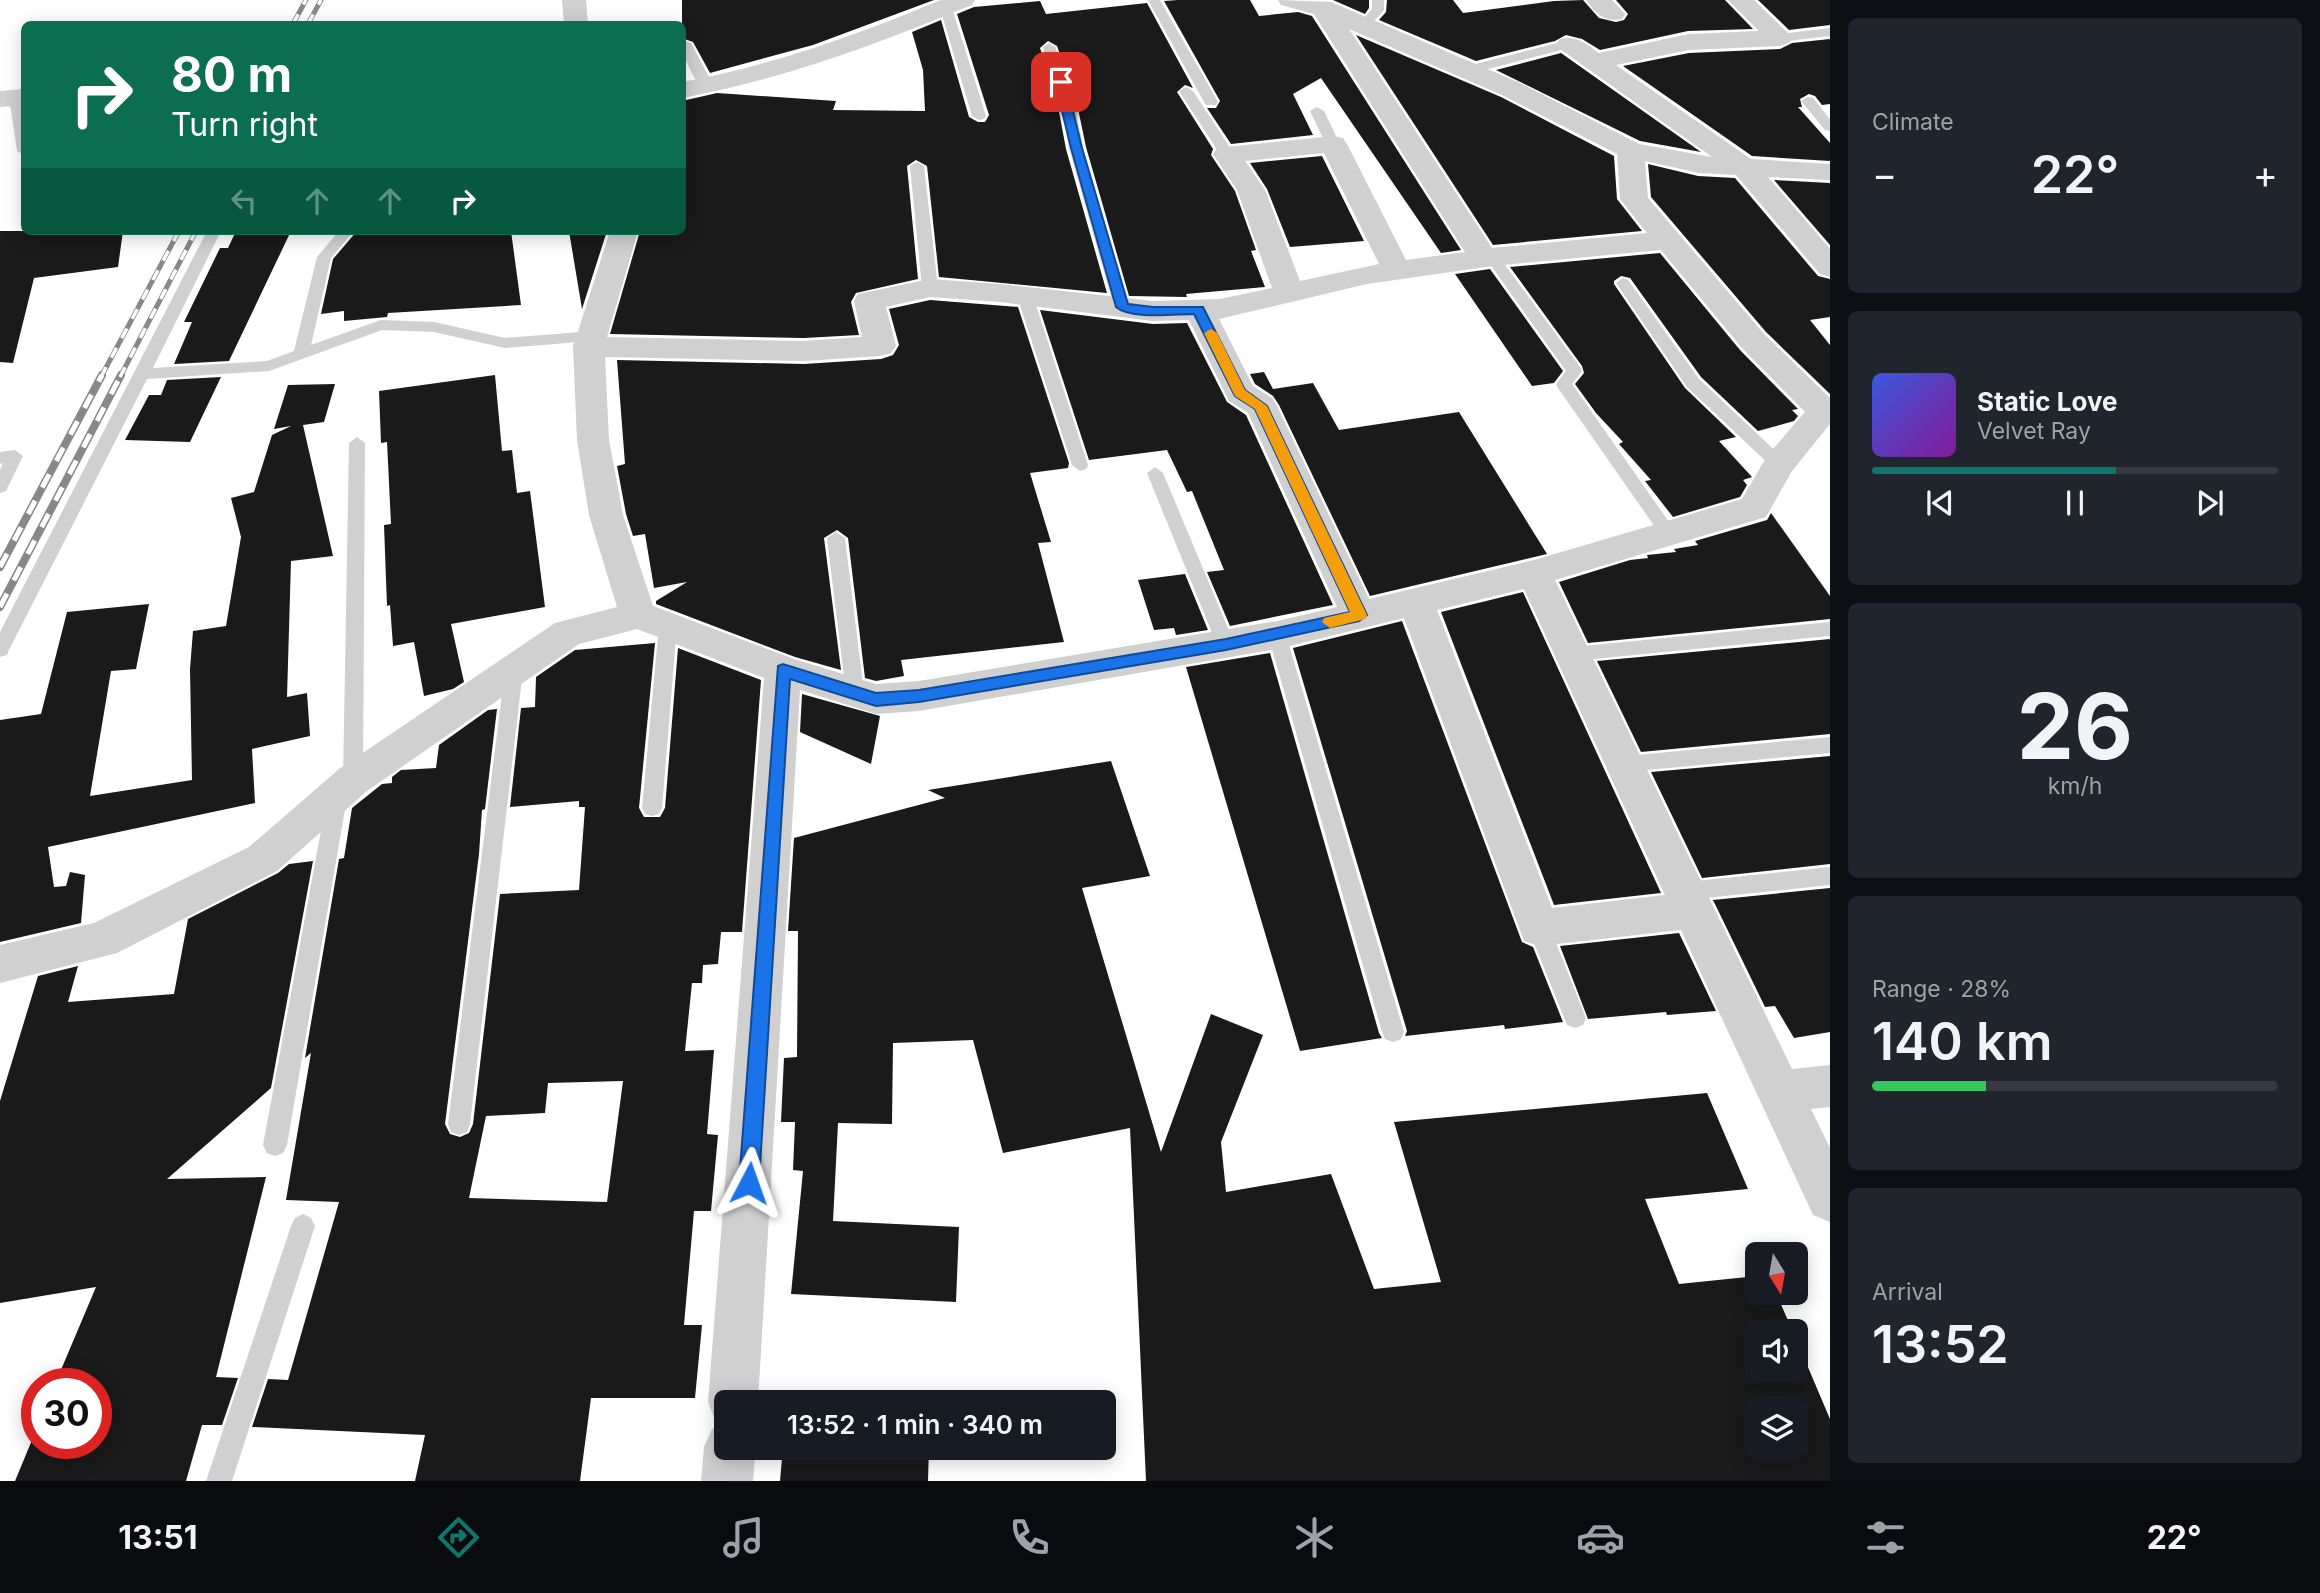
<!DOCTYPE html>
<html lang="en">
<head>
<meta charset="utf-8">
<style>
  :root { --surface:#171b24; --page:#20242c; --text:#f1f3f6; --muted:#9ea1a6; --line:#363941; --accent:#0f766e }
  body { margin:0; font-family:Inter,sans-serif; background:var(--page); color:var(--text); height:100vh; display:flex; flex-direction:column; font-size:26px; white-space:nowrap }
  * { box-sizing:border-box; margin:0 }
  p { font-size:23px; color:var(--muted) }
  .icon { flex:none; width:38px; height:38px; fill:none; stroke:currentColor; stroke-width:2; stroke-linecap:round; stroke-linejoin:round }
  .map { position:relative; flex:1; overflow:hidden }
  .details { display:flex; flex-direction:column; gap:18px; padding:18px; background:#0d0f14; width:490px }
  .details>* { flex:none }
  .guide { position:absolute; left:21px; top:21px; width:665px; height:214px; border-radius:10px; box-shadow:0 4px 18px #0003; background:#0b6e4f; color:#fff; overflow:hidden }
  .needle { width:46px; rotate:169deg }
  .buttons { position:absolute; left:1745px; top:1242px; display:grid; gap:14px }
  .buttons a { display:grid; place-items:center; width:63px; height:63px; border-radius:10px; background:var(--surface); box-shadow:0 4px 18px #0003; font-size:35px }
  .speed { position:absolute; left:21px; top:1368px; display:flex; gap:14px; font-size:35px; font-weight:700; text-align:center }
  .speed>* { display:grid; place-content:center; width:91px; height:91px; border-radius:50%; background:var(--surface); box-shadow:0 4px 18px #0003; line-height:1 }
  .speed .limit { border:10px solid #d22; background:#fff; color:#111 }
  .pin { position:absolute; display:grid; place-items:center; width:60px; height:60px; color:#fff; margin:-30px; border-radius:14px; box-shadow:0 4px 10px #0006 }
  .me { position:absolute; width:77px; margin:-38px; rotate:4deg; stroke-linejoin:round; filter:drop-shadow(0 0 5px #0008) }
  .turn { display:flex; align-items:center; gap:24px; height:147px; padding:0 35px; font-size:32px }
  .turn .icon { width:91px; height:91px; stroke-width:2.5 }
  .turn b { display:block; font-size:49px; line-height:60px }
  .lanes { display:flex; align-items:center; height:66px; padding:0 35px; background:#0003; justify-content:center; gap:35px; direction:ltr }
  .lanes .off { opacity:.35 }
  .big { font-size:52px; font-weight:600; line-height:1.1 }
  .details .tile { flex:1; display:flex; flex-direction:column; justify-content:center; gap:10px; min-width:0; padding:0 24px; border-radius:10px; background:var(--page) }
  .details .dial { align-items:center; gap:0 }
  .dial b { font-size:91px; line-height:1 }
  .song { display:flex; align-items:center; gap:21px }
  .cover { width:84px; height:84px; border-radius:10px; background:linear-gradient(135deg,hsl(230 70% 55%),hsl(290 70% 35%)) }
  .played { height:7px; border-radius:4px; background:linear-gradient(90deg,var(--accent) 60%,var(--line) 60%) }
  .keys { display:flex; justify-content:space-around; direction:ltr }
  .heat { display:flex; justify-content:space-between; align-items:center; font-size:38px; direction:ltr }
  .charge { height:10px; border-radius:5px; background:linear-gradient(90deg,#34c759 28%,var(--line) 0) }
  .trip { position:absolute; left:714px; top:1390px; width:402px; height:70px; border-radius:10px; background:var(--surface); box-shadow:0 4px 18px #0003; font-weight:600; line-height:70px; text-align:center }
  .dock { display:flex; height:112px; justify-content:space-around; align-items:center; background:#090b0e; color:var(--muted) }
  .dock .icon { width:49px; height:49px }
  .dock .selected { color:var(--accent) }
  .dock b { font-size:32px; color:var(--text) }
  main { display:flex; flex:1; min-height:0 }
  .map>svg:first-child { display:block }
  .building { fill:#1a1a1a; fill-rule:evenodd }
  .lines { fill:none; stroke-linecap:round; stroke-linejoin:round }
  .service { fill:#d0d0d0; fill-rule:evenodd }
  .minor { fill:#d0d0d0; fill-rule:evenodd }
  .rail-far1-casing { stroke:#888; stroke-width:5 }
  .rail-casing { stroke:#888; stroke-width:8 }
  .rail-far1 { stroke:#fff; stroke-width:3.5; stroke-dasharray:11; stroke-linecap:butt }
  .rail { stroke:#fff; stroke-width:5; stroke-dasharray:15; stroke-linecap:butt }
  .route { fill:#1a73e8; stroke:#114b97; stroke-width:2 }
  .slow { fill:#f59e0b }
</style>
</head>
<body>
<main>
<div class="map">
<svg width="1830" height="1481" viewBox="0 0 1830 1481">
  <rect width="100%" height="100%" fill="#fff"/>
  <!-- building -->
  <path class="building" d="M682 0H934L813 45 710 73 693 42 682 38Z
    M1178 0H1250L1259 16 1298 12 1312 16 1461 250 1441 253 1321 78 1293 94 1313 135 1231 144 1207 108H1216L1220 101 1164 1Z
    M1333 0H1369V8L1365 14Z
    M1387 0H1453L1463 13 1554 1 1583 0 1599 18 1616 22 1624 20 1628 14 1616 0H1725L1753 29 1688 31 1600 50 1582 39 1566 35 1555 41 1476 61 1379 20 1386 12Z
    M1758 0H1830V25L1789 30Z
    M1040 1 1046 14 1147 3 1193 88 1185 85 1177 92 1213 149 1211 155 1235 191 1256 250 1251 251 1265 287 1186 294 1187 297 1129 296 1086 147 1076 99 1057 46 1048 41 1040 48 1057 101 1066 149 1107 293 939 277 927 166 916 160 907 166 918 279 856 293 851 302 859 335 804 338 610 334 640 231H682V101L717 93 836 101 833 110 925 111 923 70 912 32 941 20 969 117 978 122H985L989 115 957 14 974 7Z
    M1356 35 1501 97 1614 156 1617 199 1642 231 1493 245Z
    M1830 39V104L1822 105 1815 96 1809 94 1800 99 1802 107H1798L1830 143V161L1752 156 1623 66 1689 53 1780 49 1792 43Z
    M1561 53 1701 152 1640 141 1496 70Z
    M1322 156 1364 241 1290 247 1267 189 1250 163Z
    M1648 164 1698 176 1735 178 1818 276 1830 279V317L1810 320 1830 345V394L1766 332 1651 197Z
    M1774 180 1830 183V245Z
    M0 231H123L118 267 34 278 13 363 0 362Z
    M236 231H291L229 361 174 364 192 322H184L220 248H228Z
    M357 231H511L521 305 388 313 387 317 344 321V311L321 314 333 259Z
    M569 231H607L582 309Z
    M1660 253 1740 350 1798 409 1792 410 1798 416 1794 421 1758 431 1701 377 1630 278 1621 276 1614 281V284L1685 388 1736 437 1719 441 1752 477 1743 480 1747 485 1740 497 1673 517 1645 481 1651 480 1619 444 1623 442 1596 413 1575 384 1584 373 1582 366 1510 267Z
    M1490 269 1563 371 1554 383 1532 386 1455 274Z
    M930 300 1018 307 1069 463 1068 468 1030 473 1051 542 1038 543 1064 642 901 660 904 676 876 681 865 678 848 538 837 530 824 538 841 670 795 657 656 604V601L687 582 654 588 645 534 633 536 626 514 617 466 625 464 617 360 804 364 881 359 893 355 899 345 889 309Z
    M1040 310 1153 324 1187 323 1227 402 1246 415 1333 605 1230 626 1207 572 1224 570 1192 491 1187 492 1167 450 1089 460Z
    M1264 372 1273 389 1313 383 1339 430 1459 412 1547 554 1370 596 1279 405 1273 396 1255 384 1250 374Z
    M495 375 502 451 512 450 517 493 530 491 545 607 451 624 464 682 453 689 424 696 414 642 393 646 390 605 387 606 384 525 391 524 387 442 381 443 379 391Z
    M221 377 190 442 125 440 149 395H161L167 380Z
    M335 384 324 422 303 425 333 556 291 561 287 697 307 693 310 736 252 749 255 803 48 847 54 887 66 886 70 872 85 875 81 923 0 942V720L41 714 67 612 149 604 136 669 111 671 90 796 192 780 190 669 193 631 226 626 241 537 231 498 254 492 272 435 291 426 274 429 288 385Z
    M1771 513 1830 596V619L1588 643 1559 582 1630 560 1648 558 1647 555 1676 552 1674 549 1698 545 1695 541 1767 520Z
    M1185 574 1208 630 1176 635 1174 628 1154 630 1138 580Z
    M1523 592 1661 893 1554 905 1441 612Z
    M1402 621 1522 942 1533 947 1563 1022 1505 1029 1504 1025 1405 1036 1407 1031 1293 648Z
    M1830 639V734L1641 752 1597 661Z
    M655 643 639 808 644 817H660L665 808 678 648 761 680 742 932H721L718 964 703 965 702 983H692L685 1051 714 1050 707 1134 718 1135 711 1211H694L684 1325H702L695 1398H591L580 1481H415L425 1435 252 1427 268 1379 288 1380 339 1202 286 1200 311 1053 305 1058 339 859 344 858 352 808 382 784 392 783V777L401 770 436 768 439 745 488 710 497 709 485 809 482 810 479 854 445 1124 450 1134 460 1137 469 1133 473 1124 500 894 579 890 585 807H579V801L510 807 521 708 535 707 536 677 575 650ZM623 1081 607 1202 469 1198 486 1116 545 1113 548 1083Z
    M1270 653 1379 1033 1382 1038 1300 1051 1186 667Z
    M802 694 880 716 871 764 800 732Z
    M1830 756V864L1702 878 1651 772Z
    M1111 761 1150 876 1082 888 1161 1152 1211 1014 1263 1035 1221 1142 1226 1192 1331 1174 1374 1289 1441 1282 1394 1122 1707 1093 1748 1189 1645 1199 1679 1284 1757 1276V1293H1776L1793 1332H1757V1370H1796V1339L1830 1419V1481H1146L1130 1128 1003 1153 973 1040 893 1043 892 1124 838 1123 833 1221 959 1227 956 1302 791 1294 803 1171 793 1170 795 1122H781L784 1058 797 1057 798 931H788L794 838 945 798 928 790ZM1757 1409H1796V1447H1757Z
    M313 861 271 1088 167 1179 266 1177 216 1377 238 1378 222 1425H202L186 1481H15L37 1428V1444H96V1384H55L96 1287 0 1303V1101L38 976 78 966 68 1002 174 994 188 919 278 873 289 864Z
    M1830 888V1032L1794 1038 1775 1006 1765 1007 1713 900Z
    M1679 933 1716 1011 1667 1015 1666 1012 1588 1019 1560 946Z
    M783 1447H929L928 1481H780Z"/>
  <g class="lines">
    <!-- service -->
    <path class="service" d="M1148 0H1160L1218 102 1216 105H1206L1204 102Z
      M1372 0H1384V10L1367 29H1359L1357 26 1372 9Z
      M946 4 952 8 986 116 984 119 979 120 972 116 940 8Z
      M1830 28V36L1780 42 1774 38 1780 34Z
      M682 40 691 43 714 86 712 89 707 90C694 85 682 54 682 40Z
      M1569 40 1573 41V47L1465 75 1459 71 1460 68Z
      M1049 43 1055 47 1074 100 1083 148 1130 307 1127 310 1122 312 1114 307 1069 148 1060 100 1043 47Z
      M1186 87 1193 91 1234 154 1232 157H1222L1220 154 1179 91Z
      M16 94 23 98 24 155 17 151 9 98Z
      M1808 97 1813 98 1830 119V131L1825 130 1801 101Z
      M1317 107 1324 111 1340 144 1338 147 1333 148 1326 144 1310 111Z
      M917 162 924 166 938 288 930 293 922 288 910 166Z
      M207 231H221L153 368 267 361 294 351 317 257 339 231H354L331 258 311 345 381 320 434 322 505 338 592 331 600 336 592 341 505 348 434 332 382 330 269 371 147 379 9 650 7 655 0 657V632Z
      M1492 253 1497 254 1580 367 1582 371 1572 384 1674 529 1677 533 1674 537H1662L1558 388 1556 384 1566 371 1485 257Z
      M1623 278 1628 280 1699 379 1785 460 1787 464 1785 468H1773L1687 387 1616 283Z
      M1025 291 1033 296 1088 465 1086 469 1080 471 1072 465 1017 296Z
      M357 437 365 443 363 780 360 786 353 788 346 786 343 780 349 443Z
      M15 450 23 456 6 491 0 493V470L3 463 0 464V452Z
      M1155 467 1163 473 1235 645 1232 650H1220L1217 645 1147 473Z
      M836 532 845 538 864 693 862 698 855 700 848 698 846 693 827 538Z
      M668 619 674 621 677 626 662 808 659 814 652 816 645 814 642 808 659 626 662 621Z
      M1830 622V636L1573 661 1566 659 1564 654 1566 649 1573 647Z
      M1277 628 1283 630 1286 635 1404 1032 1401 1039 1393 1042 1385 1039 1382 1032 1268 635 1271 630Z
      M514 663 521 665 523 670 470 1124 467 1132 459 1135 451 1132 448 1124 505 670 507 665Z
      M1830 737V753L1625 772 1618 770 1615 764 1618 758 1625 756Z
      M337 790 344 792 347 798 287 1145 283 1153 275 1156 267 1153 263 1145 327 798 330 792Z
      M1830 867V885L1686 900 1679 897 1676 891 1679 885 1686 882Z
      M1539 919 1546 922 1550 928 1586 1018 1583 1025 1575 1028 1567 1025 1528 928 1532 922Z
      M303 1214 311 1218 315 1226 232 1481H206L291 1226 295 1218Z"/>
    <!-- minor -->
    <path class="minor" d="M562 0H586L588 24H564Z
      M941 0H975L972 5C877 44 784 79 682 98V82C773 65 857 35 941 0Z
      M1278 0 1331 2 1520 83 1639 144 1712 157 1560 49 1556 44 1560 39C1577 35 1586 44 1599 53L1689 34 1759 31 1728 0H1754L1793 38 1789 43 1780 46 1689 50 1616 65 1751 159 1830 164V180L1768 177 1830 249V277L1820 274 1736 175 1699 173 1645 161 1648 198 1764 334 1830 398V424L1792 471 1766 517 1555 580 1792 1069 1830 1065V1107L1811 1109 1830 1148V1222L1813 1215 1681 930 1539 946 1524 941 1404 618 1277 649 919 711 876 714 800 690 758 1402H726V1447H756L753 1481H701L704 1447 712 1429 724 1424 715 1420 708 1402 764 678 637 629 579 644 367 791 277 871 117 953 0 983V945L94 923 249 847 339 769 555 623 617 607 589 515 577 440 573 347 610 231H638L607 337 804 341 862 337 854 301 858 294 930 279 1000 284 1153 301 1220 299 1272 288 1237 190 1213 154 1217 148 1333 136 1343 138 1347 144 1406 260 1465 252 1314 14 1281 5ZM1349 29 1502 95 1617 154 1620 199 1647 233 1492 248ZM1324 153 1379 264 1300 281 1265 190 1245 161ZM1661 250 1742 348 1805 412 1767 456 1742 499 1534 560 1369 599 1277 406 1272 398 1253 386 1219 319 1367 284 1492 266ZM930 297 1000 302 1153 321 1189 320 1229 401 1248 413 1337 607 1277 621 919 681 876 684 794 659 653 606 623 515 609 440 605 357 804 361 880 356 891 353 896 346 886 307ZM1524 589 1665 895 1552 908 1437 610Z
      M1586 0H1612L1625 14 1622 19C1605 23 1595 13 1586 0Z
      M24 89V105L0 107V91Z"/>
    <!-- rail-far1 casing -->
    <g class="rail-far1-casing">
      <path id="rail-far1" d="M293 24 306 0
        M308 24 321 0
        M101 377 179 231
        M120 377 196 231"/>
    </g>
    <!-- rail casing -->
    <g class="rail-casing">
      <path id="rail" d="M0 567 102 375
        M0 607 121 375"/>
    </g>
    <!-- rail-far1 -->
    <use href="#rail-far1" class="rail-far1"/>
    <!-- rail -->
    <use href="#rail" class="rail"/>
  </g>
  <!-- route -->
  <path class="route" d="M1061 79 1066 82 1082 148 1128 304 1153 307H1203L1245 390 1267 406 1367 615 1359 621 1226 650 919 702 876 706 790 679 759 1183 756 1189 749 1192 742 1189 739 1183 778 666 783 664 876 693 919 690 1226 639 1350 612 1255 409 1235 396 1194 314C1175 314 1131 320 1116 307L1071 148 1055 82Z"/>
  <!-- slow -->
  <path class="slow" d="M1211 329 1217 333 1245 390 1267 406 1367 615 1365 619 1330 628 1322 622 1324 618 1350 612 1255 409 1235 396 1204 333Z"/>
</svg>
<div class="buttons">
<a><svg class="needle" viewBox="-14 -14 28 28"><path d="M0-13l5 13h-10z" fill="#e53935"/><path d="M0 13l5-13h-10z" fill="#9ea1a6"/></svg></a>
<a><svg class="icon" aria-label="sound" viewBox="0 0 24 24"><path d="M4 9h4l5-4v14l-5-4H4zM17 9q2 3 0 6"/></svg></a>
<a><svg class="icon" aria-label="layers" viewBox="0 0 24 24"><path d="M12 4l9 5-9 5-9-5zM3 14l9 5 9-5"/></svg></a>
</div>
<div class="speed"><div class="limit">30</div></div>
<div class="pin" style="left:1061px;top:82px;background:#d93025"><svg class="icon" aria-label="arrive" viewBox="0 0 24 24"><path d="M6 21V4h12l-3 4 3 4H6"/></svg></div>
<svg class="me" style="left:749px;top:1183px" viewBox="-20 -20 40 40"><path d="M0-17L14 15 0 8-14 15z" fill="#1a73e8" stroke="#fff" stroke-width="4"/></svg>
<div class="trip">13:52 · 1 min · 340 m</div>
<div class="guide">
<div class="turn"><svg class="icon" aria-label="right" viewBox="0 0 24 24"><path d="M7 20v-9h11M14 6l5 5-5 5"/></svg><div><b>80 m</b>Turn right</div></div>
<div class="lanes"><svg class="icon off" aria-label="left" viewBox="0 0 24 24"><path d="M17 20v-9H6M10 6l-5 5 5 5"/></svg><svg class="icon off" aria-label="ahead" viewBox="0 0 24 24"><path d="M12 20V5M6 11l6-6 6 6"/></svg><svg class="icon off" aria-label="ahead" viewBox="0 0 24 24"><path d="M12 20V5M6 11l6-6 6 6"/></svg><svg class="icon" aria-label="right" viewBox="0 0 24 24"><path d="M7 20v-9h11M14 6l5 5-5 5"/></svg></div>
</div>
</div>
<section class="details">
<div class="tile"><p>Climate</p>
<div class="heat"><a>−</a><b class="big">22°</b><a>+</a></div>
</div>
<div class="tile">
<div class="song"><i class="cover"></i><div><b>Static Love</b><p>Velvet Ray</p></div></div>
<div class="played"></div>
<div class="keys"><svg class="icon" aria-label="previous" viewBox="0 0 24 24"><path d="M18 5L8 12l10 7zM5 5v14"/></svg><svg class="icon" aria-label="pause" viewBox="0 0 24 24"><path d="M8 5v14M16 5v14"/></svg><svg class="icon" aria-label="next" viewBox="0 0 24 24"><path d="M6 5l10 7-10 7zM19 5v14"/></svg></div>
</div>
<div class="tile dial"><b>26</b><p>km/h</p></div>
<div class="tile"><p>Range · 28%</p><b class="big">140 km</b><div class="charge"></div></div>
<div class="tile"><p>Arrival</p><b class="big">13:52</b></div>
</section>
</main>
<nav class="dock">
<b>13:51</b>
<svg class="icon selected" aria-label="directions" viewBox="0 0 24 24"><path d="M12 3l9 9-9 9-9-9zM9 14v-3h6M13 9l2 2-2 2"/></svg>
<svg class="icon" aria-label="music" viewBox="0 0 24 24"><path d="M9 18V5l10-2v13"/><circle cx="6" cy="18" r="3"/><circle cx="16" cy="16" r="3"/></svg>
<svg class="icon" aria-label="phone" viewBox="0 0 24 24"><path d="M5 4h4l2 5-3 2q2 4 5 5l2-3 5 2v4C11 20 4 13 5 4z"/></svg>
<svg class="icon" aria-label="climate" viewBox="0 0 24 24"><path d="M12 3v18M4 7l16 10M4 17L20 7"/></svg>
<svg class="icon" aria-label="car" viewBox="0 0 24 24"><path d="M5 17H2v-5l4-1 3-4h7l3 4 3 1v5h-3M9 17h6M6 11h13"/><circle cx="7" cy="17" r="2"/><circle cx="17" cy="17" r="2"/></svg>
<svg class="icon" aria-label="filters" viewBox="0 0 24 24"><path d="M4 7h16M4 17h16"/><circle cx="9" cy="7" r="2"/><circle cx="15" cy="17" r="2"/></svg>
<b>22°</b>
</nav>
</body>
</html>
